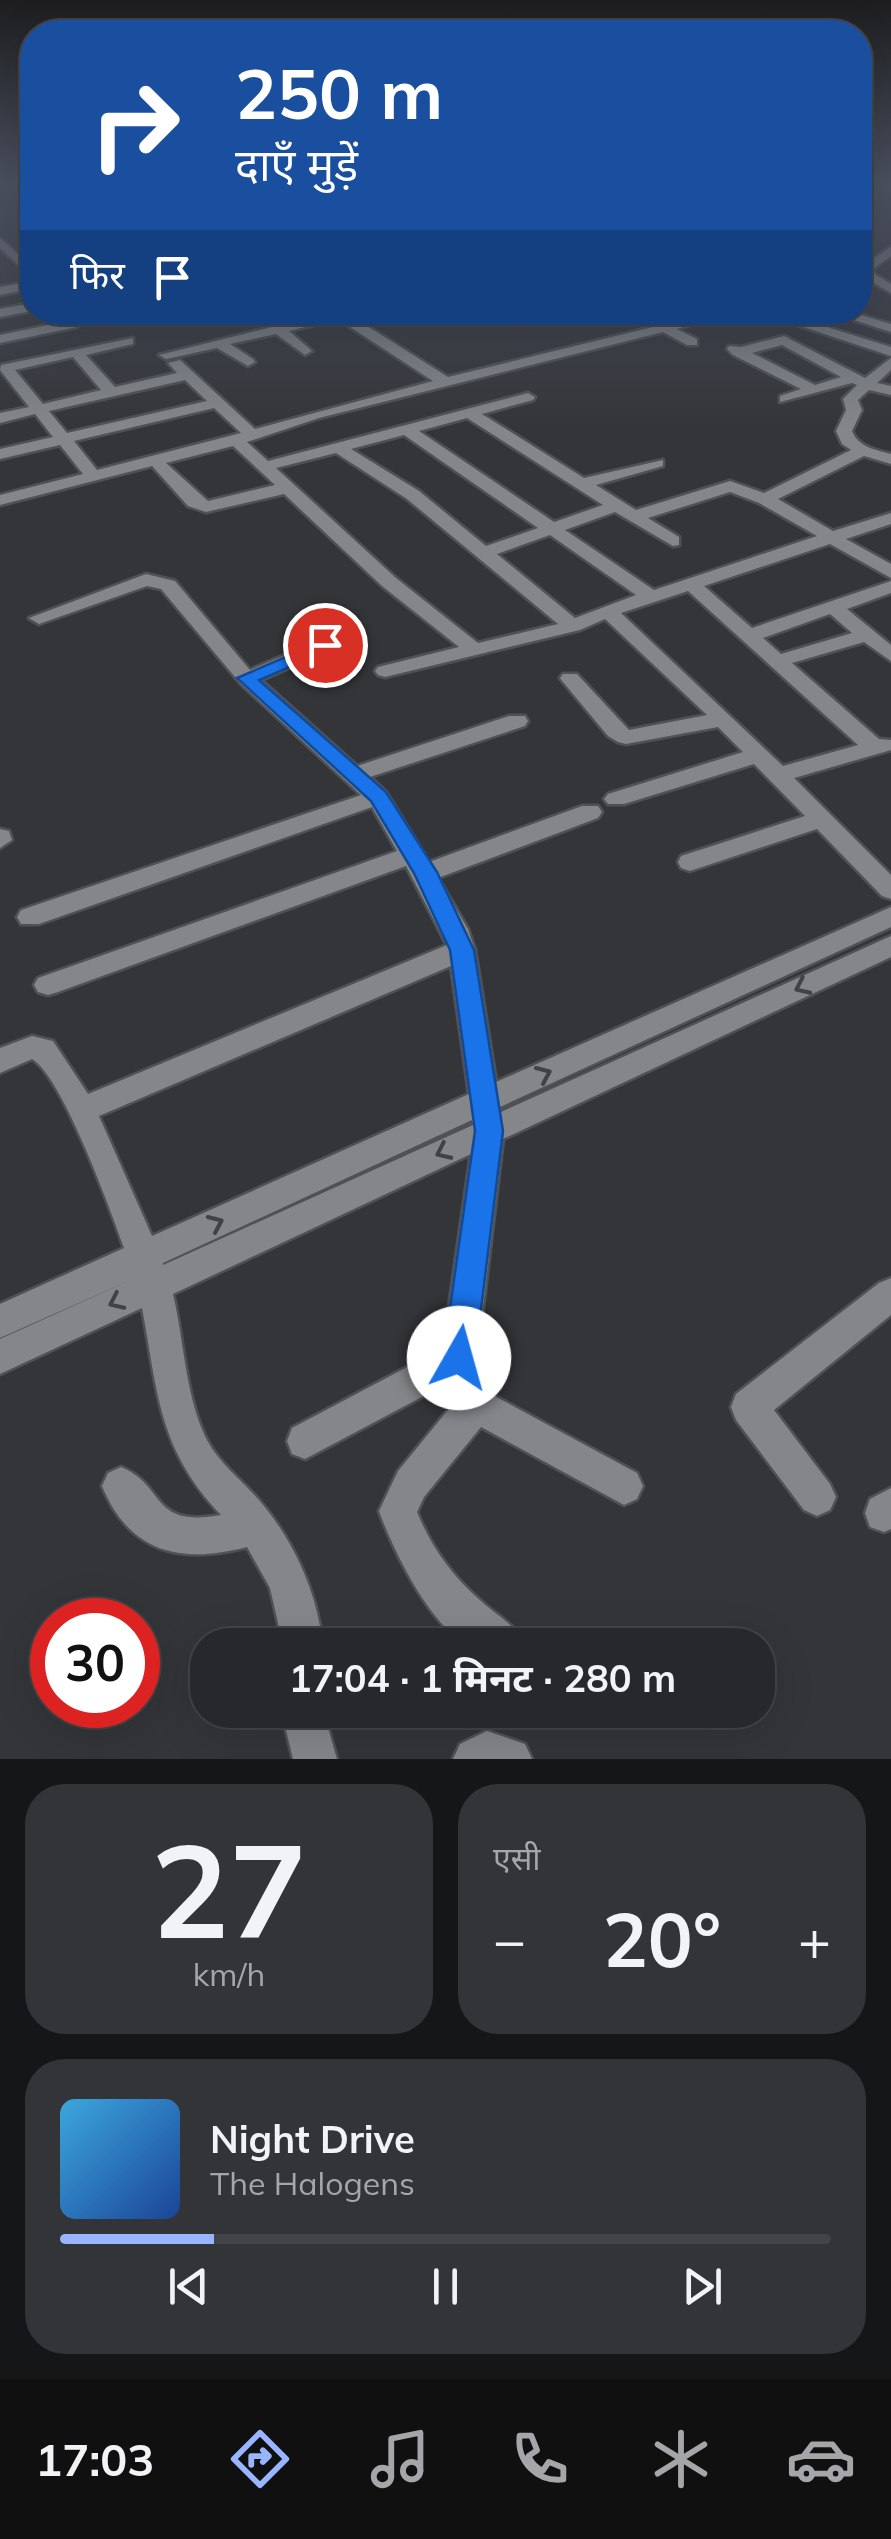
<!DOCTYPE html>
<html lang="hi">
<head>
<meta charset="utf-8">
<style>
  :root { --surface:#27282b; --page:#333437; --text:#f1f3f6; --muted:#a4a6a9; --line:#434447; --accent:#99b5fd }
  body { margin:0; font-family:Mulish,"Noto Sans Devanagari",sans-serif; background:var(--page); color:var(--text); height:100vh; display:flex; flex-direction:column; font-size:38px; white-space:nowrap }
  * { box-sizing:border-box; margin:0 }
  p { font-size:32px; color:var(--muted) }
  .icon { flex:none; width:55px; height:55px; fill:none; stroke:currentColor; stroke-width:2; stroke-linecap:round; stroke-linejoin:round }
  .map { position:relative; height:1759px; overflow:hidden }
  .details { display:flex; flex-direction:column; gap:25px; padding:25px; background:#151618; flex:1 }
  .details>* { flex:none }
  .hud { position:absolute; left:20px; top:20px; width:852px; height:305px; border-radius:40px; box-shadow:0 10px 40px #0002,0 0 0 2px var(--line); background:#1a4fa0; color:#fff; overflow:hidden }
  .speed { position:absolute; left:30px; top:1598px; display:flex; gap:20px; font-size:50px; font-weight:700; text-align:center }
  .speed>* { display:grid; place-content:center; width:130px; height:130px; border-radius:50%; background:var(--surface); box-shadow:0 10px 40px #0002,0 0 0 2px var(--line); line-height:1 }
  .speed .limit { border:15px solid #d22; background:#fff; color:#111 }
  .pin { position:absolute; display:grid; place-items:center; width:85px; height:85px; color:#fff; margin:-42px; border:5px solid #fff; border-radius:50%; box-shadow:0 2px 10px #0007 }
  .me { position:absolute; width:110px; margin:-55px; rotate:7deg; stroke-linejoin:round; filter:drop-shadow(0 0 8px #0008) }
  .turn { display:flex; align-items:center; gap:35px; height:210px; padding:0 50px; font-size:45px }
  .turn .icon { width:130px; height:130px; stroke-width:2.5 }
  .turn b { display:block; font-size:70px; line-height:85px }
  .then { display:flex; align-items:center; height:95px; padding:0 50px; background:#0003; gap:20px; font-size:38px }
  .big { font-size:75px; font-weight:700; line-height:1.1 }
  .details .card { flex:1; display:flex; flex-direction:column; justify-content:center; gap:15px; min-width:0; padding:0 35px; border-radius:40px; background:var(--page) }
  .details .dial { align-items:center; gap:0 }
  .dial b { font-size:130px; line-height:1 }
  .song { display:flex; align-items:center; gap:30px }
  .cover { width:120px; height:120px; border-radius:15px; background:linear-gradient(135deg,hsl(200 70% 55%),hsl(220 70% 35%)) }
  .played { height:10px; border-radius:5px; background:linear-gradient(90deg,var(--accent) 20%,var(--line) 20%) }
  .keys { display:flex; justify-content:space-around; direction:ltr }
  .heat { display:flex; justify-content:space-between; align-items:center; font-size:55px; direction:ltr }
  .details .tiles { flex:1; display:grid; gap:25px; grid-template-columns:1fr 1fr }
  .card:last-child { grid-column:span 2 }
  .trip { position:absolute; left:190px; top:1628px; width:585px; height:100px; border-radius:40px; background:var(--surface); box-shadow:0 10px 40px #0002,0 0 0 2px var(--line); font-weight:700; line-height:100px; text-align:center }
  .tab-bar { display:flex; height:160px; justify-content:space-around; align-items:center; background:#101011; color:var(--muted) }
  .tab-bar .icon { width:70px; height:70px }
  .tab-bar .current { color:var(--accent) }
  .tab-bar b { font-size:45px; color:var(--text) }
  .map>svg:first-child { display:block }
  .lines { fill:none; stroke-linecap:round; stroke-linejoin:round }
  .minor-casing { stroke:#4f5154; stroke-width:5 }
  .minor { fill:#84868a; fill-rule:evenodd }
  .oneway { stroke:#404244 }
  .route { fill:#1a73e8; stroke:#114b97; stroke-width:2.5 }
</style>
</head>
<body>
<div class="map">
<svg width="891" height="1759" viewBox="0 0 891 1759">
  <rect width="100%" height="100%" fill="#343539"/>
  <g class="lines">
    <!-- minor casing -->
    <g class="minor-casing">
      <path id="minor" d="M18 183H28L32 197 28 196Z
        M0 238 32 267V277L0 248Z
        M891 247V256L870 271 891 284V293L860 275V267Z
        M32 281V289L0 295V287Z
        M32 303V311L0 317V309Z
        M332 312H345L448 377 653 327 629 312H646L667 323 706 312H729L677 329 697 339V345H687L663 332 319 418 247 442 268 461 528 393 535 397 533 400 482 414 584 478 663 460V466L596 485 636 510 730 481 764 493 851 450 842 444 836 431 846 410 843 399 857 385 852 383 780 402V396L801 389 733 355 727 349 729 346 741 347 784 336 865 378 891 358V370L877 383 891 386V395L869 390 858 400 862 410 852 431C858 447 876 450 891 454V464L864 456 778 499 833 531 891 513V524L846 539 891 564V578L830 544 704 586 752 628 891 581V593L847 609 891 645V661L864 642 792 663 879 739 891 740V750L794 778 891 875V899L882 896 817 829 690 871 681 868 678 862 681 856 805 816 754 764 624 804H608L604 799 608 794 743 752 718 727 626 744 618 742 608 736 563 682 560 678 563 674H577L629 730 707 715 605 619 580 630 385 677 378 675 375 671 378 667 459 647 382 586 284 494 206 512 188 506 152 466 0 505V495L83 474 60 445 0 459V449L53 437 35 414 0 423V413L29 407 0 370 1 365 133 338V344L86 355 115 387 177 373 168 363 180 360 255 429 433 381 338 319 289 331 312 351 305 355 276 334 230 344 253 359 255 362 248 366 217 348 166 359 159 355ZM782 345 841 377 815 385 752 353ZM73 357 101 390 43 404 15 370ZM185 380 207 401 67 433 49 411ZM214 408 241 433 97 470 74 441ZM467 418 603 505 554 522 419 431ZM404 435 538 528 486 546 419 491 351 449ZM233 446 275 485 208 501 166 463ZM336 453 407 499 558 624 478 643 396 578 276 468ZM730 492 759 503 817 536 654 590 565 530 615 512 673 546 679 545V537L648 518ZM550 535 636 595 575 618 497 554ZM688 591 858 745 783 766 621 613ZM830 614 852 633 781 654 763 638Z
        M758 312H779L891 347V356Z
        M829 312H851L891 324V332Z
        M72 320 79 324 77 327 0 343V335Z
        M146 574 175 581 250 670 318 641H332V649L261 680 357 766 509 716H525L528 721 525 726 370 777 386 792 429 862 582 806H598L602 812 598 818 438 878 468 929 475 950 496 1082 891 907V927L500 1107 501 1112 891 936V957L503 1139 477 1358 489 1393 637 1473 643 1486 637 1499 624 1505 481 1427 424 1497 417 1512C431 1547 453 1577 481 1601 497 1616 516 1624 524 1645 509 1645 484 1650 470 1645 431 1630 392 1547 379 1511L398 1471 456 1400 450 1382 305 1459 292 1454 287 1441 292 1428 443 1348 471 1154 173 1294C184 1340 185 1393 205 1436 217 1462 241 1479 259 1500 294 1541 317 1592 323 1645H283L270 1588 247 1547C182 1564 130 1554 102 1486L108 1473 121 1467C167 1486 149 1528 221 1515 158 1449 158 1393 142 1308L0 1374V1339L135 1278 0 1338V1304L124 1248C111 1211 62 1076 32 1059L0 1073V1048L32 1036 53 1041 88 1094 447 945 406 866 58 992 48 995 38 992 34 985 38 978 397 851 372 807 39 924H21L17 917 21 910 361 795 240 683 161 589 147 586 39 624 29 618ZM451 966 469 1094 152 1236 99 1116ZM472 1120 473 1125 163 1265V1263Z
        M0 829 9 831 12 840 0 848Z
        M891 1278V1315L774 1410 830 1484 836 1497 830 1510 817 1516 804 1510 736 1420 731 1407 736 1394 879 1283Z
        M891 1488V1529L884 1532 870 1527 865 1513 870 1499Z
        M281 1710H323L337 1759H293Z
        M487 1731 525 1744 532 1759H453L460 1744Z"/>
    </g>
    <!-- minor -->
    <use href="#minor" class="minor"/>
  </g>
  <!-- one-way arrows -->
  <defs><path id="oneway-chevron" d="M-2-3.5L2.5 0L-2 3.5" fill="none" stroke-width="1.6" stroke-linecap="round" stroke-linejoin="round" transform="scale(2.5)"/></defs>
  <g class="oneway">
    <use href="#oneway-chevron" transform="translate(802 987) rotate(155)"/>
    <use href="#oneway-chevron" transform="translate(544 1074) rotate(-24)"/>
    <use href="#oneway-chevron" transform="translate(443 1152) rotate(155)"/>
    <use href="#oneway-chevron" transform="translate(216 1223) rotate(-24)"/>
    <use href="#oneway-chevron" transform="translate(116 1302) rotate(155)"/>
  </g>
  <!-- sky -->
  <linearGradient id="sky" x2="0" y2="1"><stop stop-color="#1d1d1f"/><stop offset="0.43" stop-color="#4a515f"/><stop offset="1" stop-color="#4a515f" stop-opacity="0"/></linearGradient>
  <rect width="891" height="429" fill="url(#sky)"/>
  <!-- route -->
  <path class="route" d="M325 640 334 645 331 649 259 680 386 792 437 872 474 950 503 1131 475 1358 471 1369 459 1374 448 1369 443 1358 475 1131 450 950 414 873 371 801 237 678Z"/>
</svg>
<div class="speed"><div class="limit">30</div></div>
<div class="pin" style="left:325px;top:645px;background:#d93025"><svg class="icon" aria-label="arrive" viewBox="0 0 24 24"><path d="M6 21V4h12l-3 4 3 4H6"/></svg></div>
<svg class="me" style="left:459px;top:1358px" viewBox="-20 -20 40 40"><circle r="19" fill="#fff"/><path d="M0-13L10 11 0 6-10 11z" fill="#1a73e8"/></svg>
<div class="trip">17:04 · 1 मिनट · 280 m</div>
<div class="hud">
<div class="turn"><svg class="icon" aria-label="right" viewBox="0 0 24 24"><path d="M7 20v-9h11M14 6l5 5-5 5"/></svg><div><b>250 m</b>दाएँ मुड़ें</div></div>
<div class="then">फिर<svg class="icon" aria-label="arrive" viewBox="0 0 24 24"><path d="M6 21V4h12l-3 4 3 4H6"/></svg></div>
</div>
</div>
<section class="details">
<div class="tiles">
<div class="card dial"><b>27</b><p>km/h</p></div>
<div class="card"><p>एसी</p>
<div class="heat"><a>−</a><b class="big">20°</b><a>+</a></div>
</div>
<div class="card">
<div class="song"><i class="cover"></i><div><b>Night Drive</b><p>The Halogens</p></div></div>
<div class="played"></div>
<div class="keys"><svg class="icon" aria-label="previous" viewBox="0 0 24 24"><path d="M18 5L8 12l10 7zM5 5v14"/></svg><svg class="icon" aria-label="pause" viewBox="0 0 24 24"><path d="M8 5v14M16 5v14"/></svg><svg class="icon" aria-label="next" viewBox="0 0 24 24"><path d="M6 5l10 7-10 7zM19 5v14"/></svg></div>
</div>
</div>
</section>
<nav class="tab-bar">
<b>17:03</b>
<svg class="icon current" aria-label="directions" viewBox="0 0 24 24"><path d="M12 3l9 9-9 9-9-9zM9 14v-3h6M13 9l2 2-2 2"/></svg>
<svg class="icon" aria-label="music" viewBox="0 0 24 24"><path d="M9 18V5l10-2v13"/><circle cx="6" cy="18" r="3"/><circle cx="16" cy="16" r="3"/></svg>
<svg class="icon" aria-label="phone" viewBox="0 0 24 24"><path d="M5 4h4l2 5-3 2q2 4 5 5l2-3 5 2v4C11 20 4 13 5 4z"/></svg>
<svg class="icon" aria-label="climate" viewBox="0 0 24 24"><path d="M12 3v18M4 7l16 10M4 17L20 7"/></svg>
<svg class="icon" aria-label="car" viewBox="0 0 24 24"><path d="M5 17H2v-5l4-1 3-4h7l3 4 3 1v5h-3M9 17h6M6 11h13"/><circle cx="7" cy="17" r="2"/><circle cx="17" cy="17" r="2"/></svg>
</nav>
</body>
</html>
